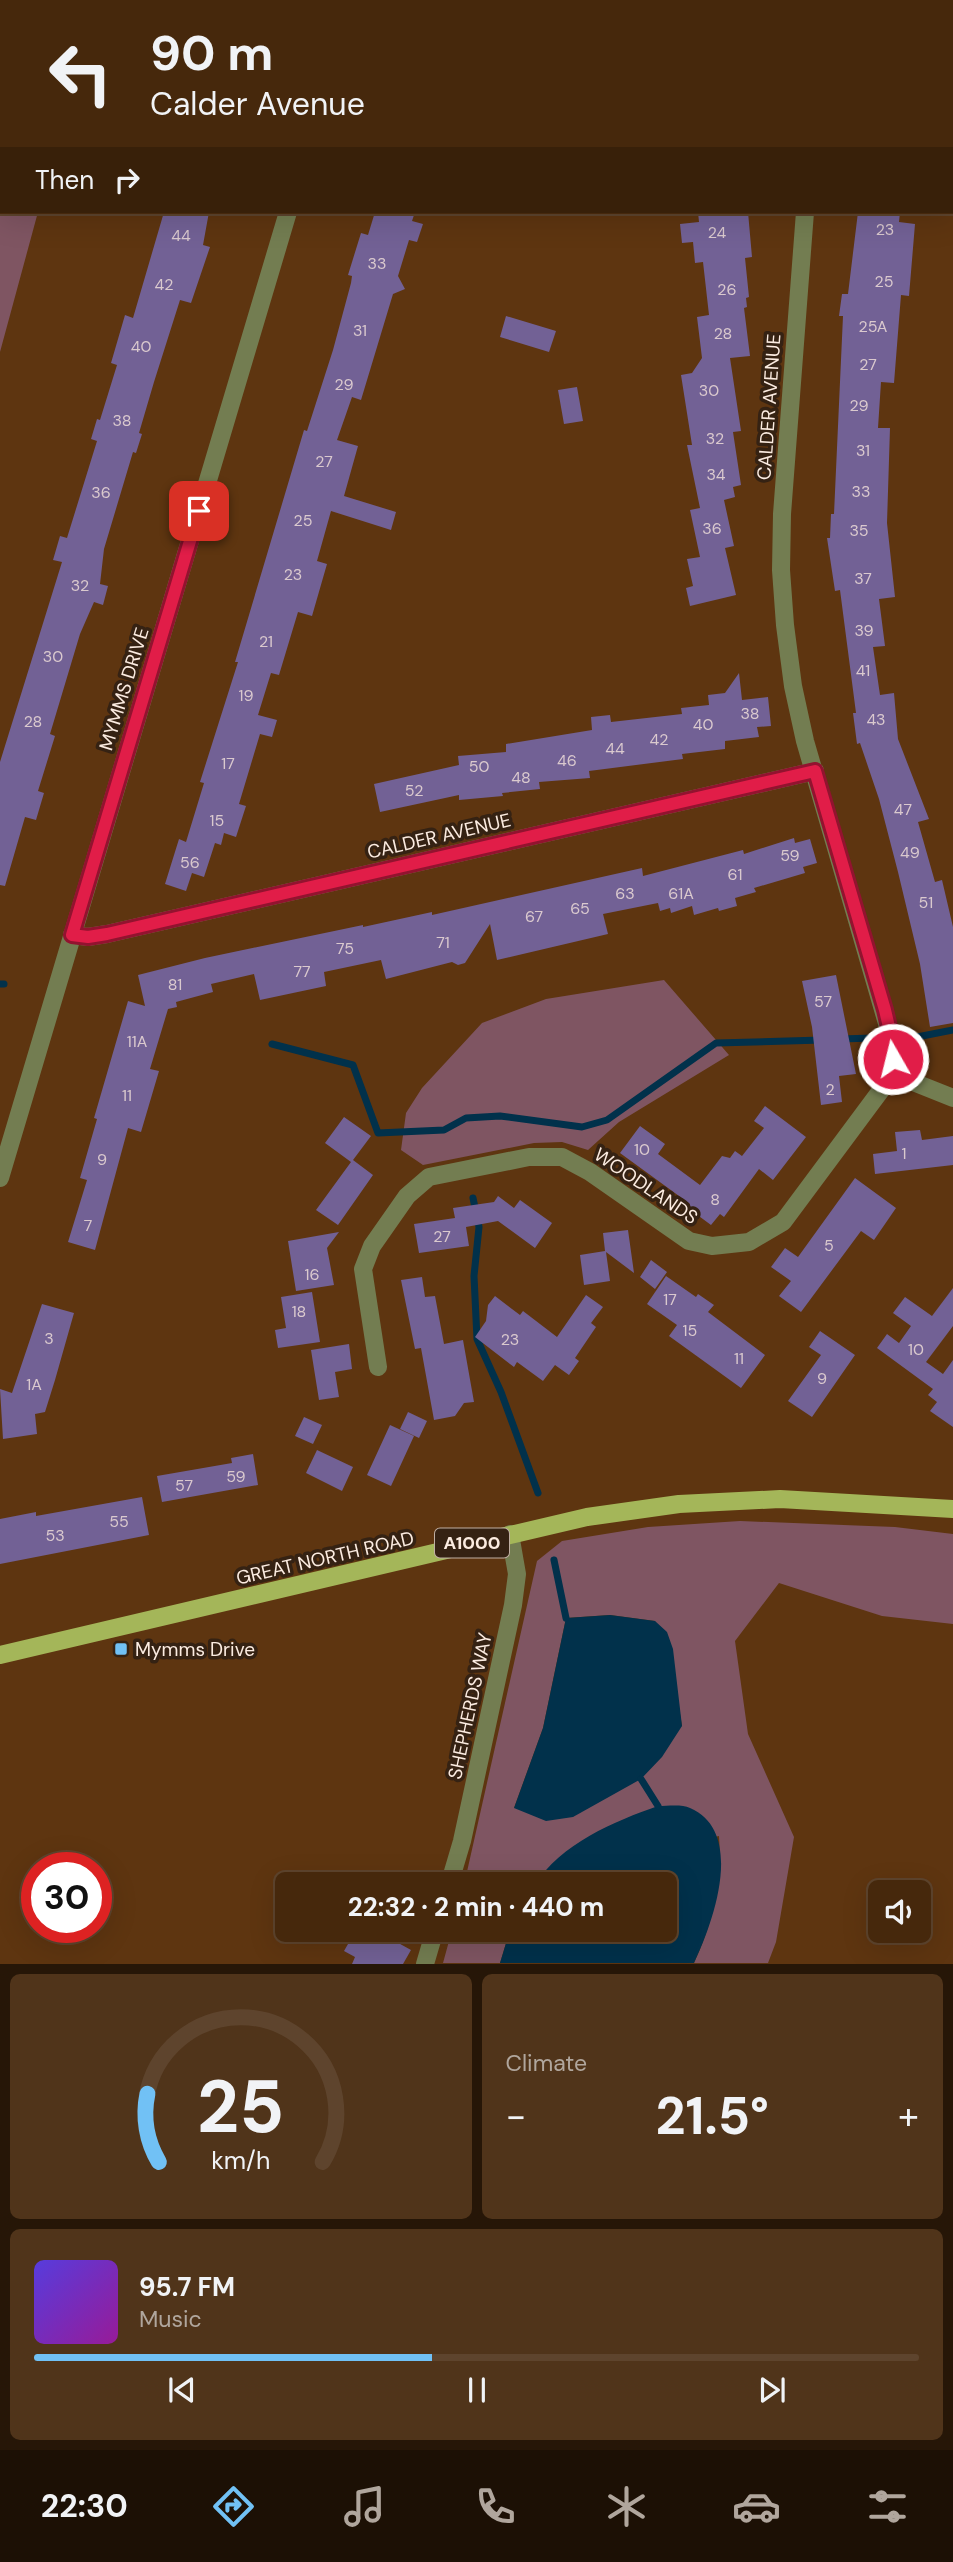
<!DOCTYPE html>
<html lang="en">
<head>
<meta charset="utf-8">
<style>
  :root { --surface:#46280c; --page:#50341a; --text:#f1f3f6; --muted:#b0a69d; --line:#5e442d; --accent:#71c1f5 }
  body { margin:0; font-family:"DM Sans",sans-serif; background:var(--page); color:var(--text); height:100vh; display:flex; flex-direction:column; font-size:26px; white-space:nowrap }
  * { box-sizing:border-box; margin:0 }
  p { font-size:23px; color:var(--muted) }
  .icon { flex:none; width:38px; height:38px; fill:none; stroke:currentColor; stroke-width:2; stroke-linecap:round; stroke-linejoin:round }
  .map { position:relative; height:1964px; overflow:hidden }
  .side { display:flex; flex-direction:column; gap:10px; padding:10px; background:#261607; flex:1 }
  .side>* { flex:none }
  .guide { position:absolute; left:0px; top:0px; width:954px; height:214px; box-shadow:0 7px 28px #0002,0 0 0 2px var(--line); background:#46280c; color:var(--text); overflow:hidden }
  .fabs { position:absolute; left:868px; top:1880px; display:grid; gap:14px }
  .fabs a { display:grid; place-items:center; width:63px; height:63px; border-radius:10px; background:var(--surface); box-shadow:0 7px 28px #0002,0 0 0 2px var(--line); font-size:35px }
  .speed { position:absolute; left:21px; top:1852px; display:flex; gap:14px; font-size:35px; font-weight:700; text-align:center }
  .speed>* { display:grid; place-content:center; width:91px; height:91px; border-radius:50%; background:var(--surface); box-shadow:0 7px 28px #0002,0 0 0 2px var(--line); line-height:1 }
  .speed .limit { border:10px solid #d22; background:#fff; color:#111 }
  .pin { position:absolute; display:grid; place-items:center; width:60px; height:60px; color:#fff; margin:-30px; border-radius:14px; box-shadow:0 4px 10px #0006 }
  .me { position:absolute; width:77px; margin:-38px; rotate:352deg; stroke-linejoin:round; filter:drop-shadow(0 0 5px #0008) }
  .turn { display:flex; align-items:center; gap:24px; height:147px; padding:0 35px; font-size:32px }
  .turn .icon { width:91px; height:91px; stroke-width:2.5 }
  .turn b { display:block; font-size:49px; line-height:60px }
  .then { display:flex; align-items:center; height:66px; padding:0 35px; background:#0003; gap:14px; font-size:26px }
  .big { font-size:52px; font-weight:700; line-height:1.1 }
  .side .tile { flex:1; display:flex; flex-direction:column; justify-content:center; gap:10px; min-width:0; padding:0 24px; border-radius:10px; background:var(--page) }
  .side .dial { align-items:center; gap:0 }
  .dial svg { height:182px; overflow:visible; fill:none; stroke:var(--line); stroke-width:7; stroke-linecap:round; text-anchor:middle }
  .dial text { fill:var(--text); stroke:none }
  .song { display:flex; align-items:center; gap:21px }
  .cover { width:84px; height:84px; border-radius:10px; background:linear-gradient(135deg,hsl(250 70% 55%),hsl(300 70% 35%)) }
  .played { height:7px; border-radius:4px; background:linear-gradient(90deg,var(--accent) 45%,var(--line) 45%) }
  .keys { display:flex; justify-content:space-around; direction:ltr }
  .heat { display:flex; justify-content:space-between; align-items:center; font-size:38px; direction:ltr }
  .side .tiles { flex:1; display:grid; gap:10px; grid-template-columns:1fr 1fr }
  .tile:last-child { grid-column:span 2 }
  .trip { position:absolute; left:275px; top:1872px; width:402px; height:70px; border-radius:10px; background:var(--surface); box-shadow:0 7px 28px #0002,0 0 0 2px var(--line); font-weight:700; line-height:70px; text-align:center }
  .menu { display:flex; height:112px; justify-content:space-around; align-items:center; background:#1c1005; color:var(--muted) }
  .menu .icon { width:49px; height:49px }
  .menu .on { color:var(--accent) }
  .menu b { font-size:32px; color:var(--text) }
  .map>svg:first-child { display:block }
  .green { fill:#7f5562; fill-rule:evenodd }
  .water { fill:#01314b }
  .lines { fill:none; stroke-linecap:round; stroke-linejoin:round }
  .stream { stroke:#01314b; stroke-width:7 }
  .building { fill:#726195 }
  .minor { stroke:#737d51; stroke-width:18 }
  .tertiary { stroke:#737d51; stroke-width:18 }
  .primary { stroke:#a4b659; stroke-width:18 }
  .route-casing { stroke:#92132f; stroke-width:18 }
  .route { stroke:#e11d48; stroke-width:12 }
  .poi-dot { fill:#71c1f5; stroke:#352213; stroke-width:2.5 }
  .labels { text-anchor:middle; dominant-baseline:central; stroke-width:7; stroke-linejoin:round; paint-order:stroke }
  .number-label { font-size:16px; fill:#dac9ce }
  .shield { fill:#352213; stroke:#c0afa3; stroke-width:2 }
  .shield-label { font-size:18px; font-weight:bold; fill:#fcece1 }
  .street-label { font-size:19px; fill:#fcece1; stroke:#352213 }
  .poi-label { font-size:19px; fill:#fcece1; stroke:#352213; text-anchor:start }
</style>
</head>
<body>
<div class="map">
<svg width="953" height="1964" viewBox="0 0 953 1964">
  <rect width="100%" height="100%" fill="#5e3510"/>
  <!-- green -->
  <path class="green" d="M0 0H94L2 2V212H38L0 352Z
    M664 980 729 1055 619 1122 588 1150 562 1142 534 1143 423 1165 401 1150 406 1113 422 1088 482 1023 546 999Z
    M740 1521 895 1527 953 1534V1624L882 1616 779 1583 735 1641 748 1734 794 1837 776 1942 768 1963H694C713 1923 722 1880 719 1836L542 1874 535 1885H464L537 1561 562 1541 648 1527ZM610 1615 655 1621 676 1689 682 1726 514 1808 543 1728 566 1618Z
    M452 1930H510L500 1963H443Z"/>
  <!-- water -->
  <path class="water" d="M610 1615 655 1621 667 1632 673 1649 682 1726 662 1757 641 1779 573 1817 546 1821 514 1808 543 1728 566 1618Z
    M658 1806C668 1806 682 1804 690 1808 746 1832 713 1923 694 1963H500L510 1930H665V1885H535C560 1844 615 1821 658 1806Z"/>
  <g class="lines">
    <!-- stream -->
    <path class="stream" d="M0 984H4
      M917 1037 953 1030
      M841 1039 873 1038
      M272 1044 353 1065 378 1133 444 1130 466 1118 500 1116 582 1127 607 1120 716 1043 822 1040
      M473 1198 479 1227 474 1276 477 1339 501 1392 538 1493
      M554 1560 566 1618
      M641 1779 658 1806"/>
  </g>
  <!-- building -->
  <path class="building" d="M164 212H209L203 245 210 247 191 303 180 300 154 382 139 433 142 434 136 453 133 452 104 549 100 584 108 586 103 605 94 602 80 634 50 734 55 736 38 791 44 793 36 820 25 817 5 886 0 885V762L62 562 53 560 60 536 67 538 97 441 91 439 97 419 100 420 117 365 111 363 125 315 133 318Z
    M375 212H415L412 221 423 224 417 242 409 240 398 276 405 289 393 294 361 400 352 397 337 440 358 446 344 496 396 512 391 530 331 511 317 561 327 564 312 616 298 612 279 675 271 673 258 715 277 720 272 737 260 734 239 804 246 806 236 837 224 833 221 845 215 843 204 877 192 873 186 891 165 884 179 839 186 842 204 783 200 782 238 662H235L304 430 307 431 333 350 351 283 352 276 348 275 361 233 368 235Z
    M698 212H748L752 257 745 258 749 297 746 298 747 307 744 308 750 356 730 358 741 431 733 432 741 485 733 487 735 497 724 500 734 546 725 548 736 595 690 606 686 588 693 586 687 559 700 557 690 510 700 508 687 445H692L681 375 692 373 702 358 697 317 709 315 703 262 695 263 693 242 682 243 680 224 699 222Z
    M858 212H900L899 222 915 224 909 296 901 295 894 383 881 382 878 428H890L887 523 895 597 879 599 885 646 873 647 880 695 894 693 898 739 929 819 918 822 935 882 942 880 953 927V1023L930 1027 920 964 898 872 879 799 860 743 857 744 853 713H856L840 590 835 591 827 538H830L831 514H834L843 316H839L842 294H848Z
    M506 316 556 331 549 352 500 337Z
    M577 387 583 421 564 424 558 390Z
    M739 673 742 700 768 697 771 726 757 727 759 737 725 741V749L682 754 683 759 589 771 590 778 539 782 540 789 502 793 503 796 459 800V795L380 812 374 784 459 765 458 756 506 752V744L592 730 591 717 610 715 611 722 682 714 681 708 709 705 708 695 725 693Z
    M794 838 795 843 810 839 817 863 803 867 805 873 754 888 756 892 735 898 737 906 719 911 718 908 694 915 692 906 671 913 670 908 660 911 658 903 603 914 608 934 497 960 490 924 465 963 458 965 452 962 386 979 381 960 324 972 326 986 260 1000 254 974 211 984 213 992 176 1002 177 1007 168 1009 150 1069 159 1071 141 1132 128 1128 95 1250 68 1242 87 1180 80 1178 97 1119 94 1118 128 1001 145 1006 138 975 205 958 363 925V927L432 912V915L642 868 643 876 743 850 744 854Z
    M836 975 856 1074 839 1076 842 1102 821 1105 812 1027 802 981Z
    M765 1106 806 1137 773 1180 759 1169 724 1217 720 1214 711 1225 688 1208 690 1204 620 1153 640 1126 665 1144 658 1154 700 1185 722 1156 730 1158 735 1151 742 1156 764 1128 754 1121Z
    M344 1117 371 1136 353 1160 373 1175 338 1225 316 1210 351 1162 325 1143Z
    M920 1130 922 1140 953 1136V1165L875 1174 873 1154 897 1151 895 1132Z
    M855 1178 896 1208 874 1240 861 1231 801 1312 779 1296 791 1281 771 1267 785 1248 798 1257Z
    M498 1196 514 1208 520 1200 552 1223 535 1248 498 1221 466 1227 469 1246 419 1253 414 1224 455 1218 453 1208 494 1202Z
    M628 1230 634 1273 606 1252 610 1281 584 1285 580 1255 605 1251 603 1233Z
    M339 1232 327 1248 334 1285 296 1291 288 1241Z
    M651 1260 667 1272 655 1289 640 1277Z
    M666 1276 696 1297 698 1294 714 1305 708 1312 765 1355 741 1388 669 1336 677 1325 647 1304Z
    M422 1277 425 1297 435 1296 444 1344 463 1340 474 1402 464 1403 455 1416 434 1420 421 1348 415 1349 401 1280Z
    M953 1288V1326L926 1362 943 1374 953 1360V1427L930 1411 937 1402 928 1395 933 1389 877 1348 887 1334 899 1343 911 1326 893 1313 905 1297 932 1316Z
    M312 1292 320 1342 278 1348 275 1330 286 1328 281 1297Z
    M586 1295 603 1307 591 1323 596 1327 575 1358 579 1361 569 1375 555 1365 543 1381 517 1362 514 1367 475 1337 486 1321 488 1305 495 1296 520 1315 523 1311 557 1337Z
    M42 1304 74 1313 55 1380 45 1412 35 1414 37 1434 3 1439 0 1389 12 1393Z
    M820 1331 855 1355 812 1417 788 1401 821 1355 809 1347Z
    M349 1344 352 1369 335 1372 339 1397 319 1400 311 1350Z
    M408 1412 427 1421 419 1438 400 1429Z
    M304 1417 322 1425 313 1444 295 1436Z
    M390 1425 414 1436 391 1486 367 1475Z
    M317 1450 353 1467 342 1491 306 1473Z
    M253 1454 258 1485 162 1502 157 1476 232 1463 231 1458Z
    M142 1497 149 1535 0 1564V1519L36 1512V1516Z
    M356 1930H375L411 1950 403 1964H352L355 1957 344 1951Z"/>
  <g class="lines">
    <!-- minor -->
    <path class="minor" d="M351 2V0
      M834 2V0
      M805 212 782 514 781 570 785 625 793 686 805 741 893 1044V1074
      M72 935 88 937 107 934 815 771
      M893 1074 953 1098
      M0 1178 288 212
      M378 1367 363 1269 372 1246 407 1196 429 1177 529 1157H562L590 1172 689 1241 712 1246 749 1242 783 1222 893 1074"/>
    <!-- tertiary -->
    <path class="tertiary" d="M449 1885 462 1841 513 1605 517 1574 510 1534
      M425 1964 435 1930"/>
    <!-- primary -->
    <path class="primary" d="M0 1655 587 1517 679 1504 780 1499 953 1509"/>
  </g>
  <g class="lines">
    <!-- route casing -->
    <g class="route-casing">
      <path id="route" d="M199 511 72 935 88 937 107 934 815 771 885 1010 893 1044V1059"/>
    </g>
    <!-- route -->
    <use href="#route" class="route"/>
  </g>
  <!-- markers -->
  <rect class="poi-dot" x="114" y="1642" width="14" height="14" rx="3.5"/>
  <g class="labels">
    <!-- number labels -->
    <g class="number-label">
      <text x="885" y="229">23</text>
      <text x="717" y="232">24</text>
      <text x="181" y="235">44</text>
      <text x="377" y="263">33</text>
      <text x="884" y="281">25</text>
      <text x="164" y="284">42</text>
      <text x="727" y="289">26</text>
      <text x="873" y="326">25A</text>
      <text x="360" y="330">31</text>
      <text x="723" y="333">28</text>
      <text x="141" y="346">40</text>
      <text x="868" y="364">27</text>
      <text x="344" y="384">29</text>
      <text x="709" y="390">30</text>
      <text x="859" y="405">29</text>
      <text x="122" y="420">38</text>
      <text x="715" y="438">32</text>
      <text x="863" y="450">31</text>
      <text x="324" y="461">27</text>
      <text x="716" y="474">34</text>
      <text x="861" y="491">33</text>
      <text x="101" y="492">36</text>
      <text x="303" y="520">25</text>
      <text x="712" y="528">36</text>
      <text x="859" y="530">35</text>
      <text x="293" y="574">23</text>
      <text x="863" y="578">37</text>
      <text x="80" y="585">32</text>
      <text x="864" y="630">39</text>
      <text x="266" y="641">21</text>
      <text x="53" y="656">30</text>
      <text x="863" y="670">41</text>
      <text x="246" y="695">19</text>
      <text x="750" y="713">38</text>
      <text x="876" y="719">43</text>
      <text x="33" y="721">28</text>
      <text x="703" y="724">40</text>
      <text x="659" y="739">42</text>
      <text x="615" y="748">44</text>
      <text x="567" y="760">46</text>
      <text x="228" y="763">17</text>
      <text x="479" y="766">50</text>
      <text x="521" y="777">48</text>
      <text x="414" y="790">52</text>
      <text x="903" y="809">47</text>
      <text x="217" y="820">15</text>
      <text x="910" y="852">49</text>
      <text x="790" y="855">59</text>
      <text x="190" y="862">56</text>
      <text x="735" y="874">61</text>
      <text x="625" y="893">63</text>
      <text x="681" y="893">61A</text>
      <text x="926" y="902">51</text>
      <text x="580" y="908">65</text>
      <text x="534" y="916">67</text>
      <text x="443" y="942">71</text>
      <text x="345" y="948">75</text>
      <text x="302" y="971">77</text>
      <text x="175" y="984">81</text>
      <text x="823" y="1001">57</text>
      <text x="137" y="1041">11A</text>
      <text x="830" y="1089">2</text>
      <text x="127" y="1095">11</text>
      <text x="642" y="1149">10</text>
      <text x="904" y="1153">1</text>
      <text x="102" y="1159">9</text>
      <text x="715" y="1199">8</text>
      <text x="88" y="1225">7</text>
      <text x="442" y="1236">27</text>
      <text x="829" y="1245">5</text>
      <text x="312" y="1274">16</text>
      <text x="670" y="1299">17</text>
      <text x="299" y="1311">18</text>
      <text x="690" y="1330">15</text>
      <text x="49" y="1338">3</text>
      <text x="510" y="1339">23</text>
      <text x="916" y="1349">10</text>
      <text x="739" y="1358">11</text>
      <text x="822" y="1378">9</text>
      <text x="34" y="1384">1A</text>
      <text x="236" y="1476">59</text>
      <text x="184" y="1485">57</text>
      <text x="119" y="1521">55</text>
      <text x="55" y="1535">53</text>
    </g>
    <!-- shield labels -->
    <rect class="shield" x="435" y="1528.5" width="74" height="29" rx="5"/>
    <g class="shield-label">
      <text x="472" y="1543">A1000</text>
    </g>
    <!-- street labels -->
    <g class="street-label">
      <text transform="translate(769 407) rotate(-86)">CALDER AVENUE</text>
      <text transform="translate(124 689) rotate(-73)">MYMMS DRIVE</text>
      <text transform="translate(439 836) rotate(-13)">CALDER AVENUE</text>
      <text transform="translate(646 1186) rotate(34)">WOODLANDS</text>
      <text transform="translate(325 1558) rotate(-13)">GREAT NORTH ROAD</text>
      <text transform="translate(470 1706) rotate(-78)">SHEPHERDS WAY</text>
    </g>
    <!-- poi labels -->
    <g class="poi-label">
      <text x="135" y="1649">Mymms Drive</text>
    </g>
  </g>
</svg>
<div class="fabs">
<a><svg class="icon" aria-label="sound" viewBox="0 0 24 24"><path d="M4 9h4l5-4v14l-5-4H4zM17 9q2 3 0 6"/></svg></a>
</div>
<div class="speed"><div class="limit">30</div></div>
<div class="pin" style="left:199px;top:511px;background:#d93025"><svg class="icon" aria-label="arrive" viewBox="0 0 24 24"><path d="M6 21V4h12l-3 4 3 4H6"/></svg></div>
<svg class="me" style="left:893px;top:1059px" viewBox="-20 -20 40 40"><circle r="17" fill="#e11d48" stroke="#fff" stroke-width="3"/><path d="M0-11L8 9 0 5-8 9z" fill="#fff"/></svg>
<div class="trip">22:32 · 2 min · 440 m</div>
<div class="guide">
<div class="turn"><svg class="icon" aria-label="left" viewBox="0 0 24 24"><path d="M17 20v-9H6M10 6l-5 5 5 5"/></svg><div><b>90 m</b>Calder Avenue</div></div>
<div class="then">Then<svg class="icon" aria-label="right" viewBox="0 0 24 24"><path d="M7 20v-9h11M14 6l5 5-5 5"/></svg></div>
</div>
</div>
<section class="side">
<div class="tiles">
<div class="tile dial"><svg viewBox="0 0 100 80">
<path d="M14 69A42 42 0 1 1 86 69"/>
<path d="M14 69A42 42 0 0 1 9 39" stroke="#71c1f5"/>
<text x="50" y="56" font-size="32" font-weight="700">25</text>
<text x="50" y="72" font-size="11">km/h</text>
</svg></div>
<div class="tile"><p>Climate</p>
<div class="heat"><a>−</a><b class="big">21.5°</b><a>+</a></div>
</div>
<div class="tile">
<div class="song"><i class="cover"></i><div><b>95.7 FM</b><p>Music</p></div></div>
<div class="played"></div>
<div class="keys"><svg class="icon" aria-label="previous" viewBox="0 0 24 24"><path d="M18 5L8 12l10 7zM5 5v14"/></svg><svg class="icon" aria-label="pause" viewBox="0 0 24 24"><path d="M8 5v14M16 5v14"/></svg><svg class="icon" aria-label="next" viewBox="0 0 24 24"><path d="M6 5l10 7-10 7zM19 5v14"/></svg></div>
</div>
</div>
</section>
<nav class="menu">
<b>22:30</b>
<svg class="icon on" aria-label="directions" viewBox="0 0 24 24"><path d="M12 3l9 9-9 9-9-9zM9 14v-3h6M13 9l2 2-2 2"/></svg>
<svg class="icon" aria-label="music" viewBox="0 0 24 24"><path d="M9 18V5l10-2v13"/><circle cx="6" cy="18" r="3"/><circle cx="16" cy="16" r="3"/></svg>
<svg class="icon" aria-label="phone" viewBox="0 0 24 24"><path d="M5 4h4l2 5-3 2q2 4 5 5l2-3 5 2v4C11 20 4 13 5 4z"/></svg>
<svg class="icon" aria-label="climate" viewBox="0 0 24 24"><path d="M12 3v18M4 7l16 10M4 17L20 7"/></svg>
<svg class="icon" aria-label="car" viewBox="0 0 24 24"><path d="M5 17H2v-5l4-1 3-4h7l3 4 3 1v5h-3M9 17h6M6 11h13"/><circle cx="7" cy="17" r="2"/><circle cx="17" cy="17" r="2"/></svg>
<svg class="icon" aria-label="filters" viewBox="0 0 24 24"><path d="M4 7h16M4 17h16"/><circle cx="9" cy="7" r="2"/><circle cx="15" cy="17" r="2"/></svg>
</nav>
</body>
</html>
